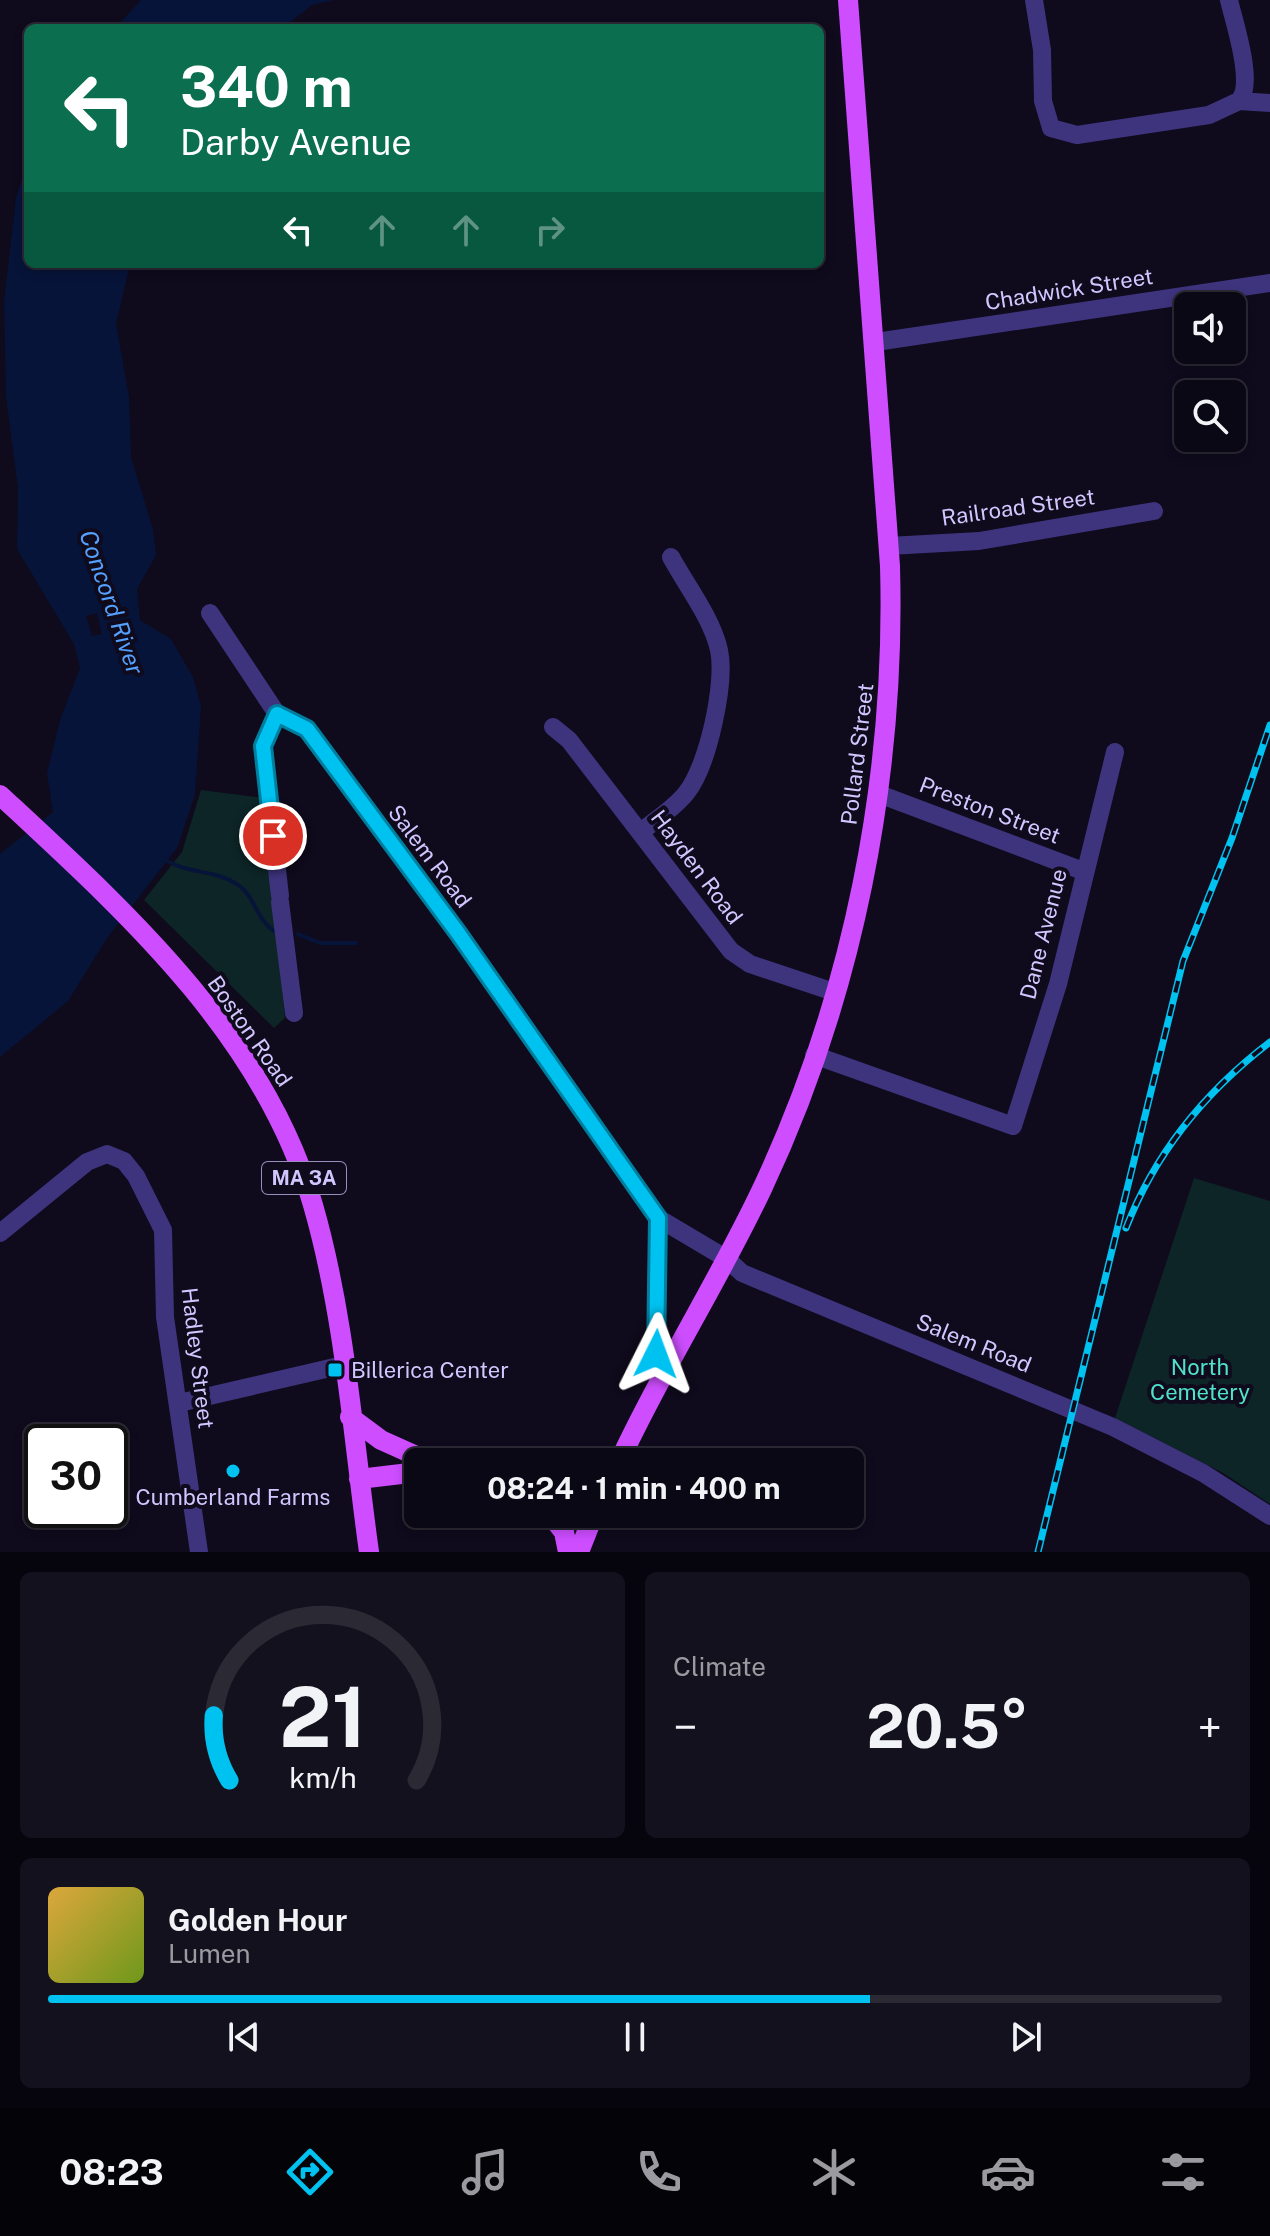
<!DOCTYPE html>
<html lang="en">
<head>
<meta charset="utf-8">
<style>
  :root { --surface:#0b0815; --page:#14111e; --text:#f1f3f6; --muted:#9a9aa0; --line:#2b2934; --accent:#00c2f1 }
  body { margin:0; font-family:"Public Sans",sans-serif; background:var(--page); color:var(--text); height:100vh; display:flex; flex-direction:column; font-size:30px; white-space:nowrap }
  * { box-sizing:border-box; margin:0 }
  p { font-size:26px; color:var(--muted) }
  .icon { flex:none; width:44px; height:44px; fill:none; stroke:currentColor; stroke-width:2; stroke-linecap:round; stroke-linejoin:round }
  .map { position:relative; height:1552px; overflow:hidden }
  .sheet { display:flex; flex-direction:column; gap:20px; padding:20px; background:#06040c; flex:1 }
  .sheet>* { flex:none }
  .top-card { position:absolute; left:24px; top:24px; width:800px; height:244px; border-radius:12px; box-shadow:0 4px 12px #0003,0 0 0 2px var(--line); background:#0b6e4f; color:#fff; overflow:hidden }
  .controls { position:absolute; left:1174px; top:292px; display:grid; gap:16px }
  .controls a { display:grid; place-items:center; width:72px; height:72px; border-radius:12px; background:var(--surface); box-shadow:0 4px 12px #0003,0 0 0 2px var(--line); font-size:40px }
  .speed { position:absolute; left:24px; top:1424px; display:flex; gap:16px; font-size:40px; font-weight:700; text-align:center }
  .speed>* { display:grid; place-content:center; width:104px; height:104px; border-radius:50%; background:var(--surface); box-shadow:0 4px 12px #0003,0 0 0 2px var(--line); line-height:1 }
  .speed .limit { border:4px solid #111; border-radius:12px; background:#fff; color:#111 }
  .pin { position:absolute; display:grid; place-items:center; width:68px; height:68px; color:#fff; margin:-34px; border:4px solid #fff; border-radius:50%; box-shadow:0 2px 8px #0007 }
  .me { position:absolute; width:88px; margin:-44px; rotate:3deg; stroke-linejoin:round; filter:drop-shadow(0 0 6px #0008) }
  .turn { display:flex; align-items:center; gap:28px; height:168px; padding:0 24px; font-size:36px }
  .turn .icon { width:104px; height:104px; stroke-width:2.5 }
  .turn b { display:block; font-size:56px; line-height:68px }
  .lanes { display:flex; align-items:center; height:76px; padding:0 24px; background:#0003; justify-content:center; gap:40px; direction:ltr }
  .lanes .off { opacity:.35 }
  .big { font-size:60px; font-weight:700; line-height:1.1 }
  .sheet .widget { flex:1; display:flex; flex-direction:column; justify-content:center; gap:12px; min-width:0; padding:0 28px; border-radius:12px; background:var(--page) }
  .sheet .dial { align-items:center; gap:0 }
  .dial svg { height:208px; overflow:visible; fill:none; stroke:var(--line); stroke-width:7; stroke-linecap:round; text-anchor:middle }
  .dial text { fill:var(--text); stroke:none }
  .song { display:flex; align-items:center; gap:24px }
  .cover { width:96px; height:96px; border-radius:12px; background:linear-gradient(135deg,hsl(40 70% 55%),hsl(80 70% 35%)) }
  .played { height:8px; border-radius:4px; background:linear-gradient(90deg,var(--accent) 70%,var(--line) 70%) }
  .keys { display:flex; justify-content:space-around; direction:ltr }
  .heat { display:flex; justify-content:space-between; align-items:center; font-size:44px; direction:ltr }
  .sheet .tiles { flex:1; display:grid; gap:20px; grid-template-columns:1fr 1fr }
  .widget:last-child { grid-column:span 2 }
  .trip { position:absolute; left:404px; top:1448px; width:460px; height:80px; border-radius:12px; background:var(--surface); box-shadow:0 4px 12px #0003,0 0 0 2px var(--line); font-weight:700; line-height:80px; text-align:center }
  .tab-bar { display:flex; height:128px; justify-content:space-around; align-items:center; background:#040308; color:var(--muted) }
  .tab-bar .icon { width:56px; height:56px }
  .tab-bar .current { color:var(--accent) }
  .tab-bar b { font-size:36px; color:var(--text) }
  .map>svg:first-child { display:block }
  .green { fill:#0d2527 }
  .water { fill:#071439; fill-rule:evenodd }
  .lines { fill:none; stroke-linecap:round; stroke-linejoin:round }
  .stream { stroke:#071439; stroke-width:4 }
  .minor { stroke:#3d347d; stroke-width:18 }
  .major { stroke:#cd4dff; stroke-width:20 }
  .rail-casing { stroke:#00c2f1; stroke-width:7 }
  .rail { stroke:#0f0a1c; stroke-width:4; stroke-dasharray:12; stroke-linecap:butt }
  .route-casing { stroke:#007e9d; stroke-width:20 }
  .route { stroke:#00c2f1; stroke-width:14 }
  .poi-dot { fill:#00c2f1; stroke:#0f0a1c; stroke-width:3 }
  .labels { text-anchor:middle; dominant-baseline:central; stroke-width:8; stroke-linejoin:round; paint-order:stroke }
  .shield { fill:#0f0a1c; stroke:#988ebb; stroke-width:2 }
  .shield-label { font-size:20px; font-weight:bold; fill:#d2c6ff }
  .street-label { font-size:22px; fill:#d2c6ff; stroke:#0f0a1c }
  .park-label { font-size:22px; fill:#4fe2cb; stroke:#0f0a1c }
  .poi-label { font-size:22px; fill:#d2c6ff; stroke:#0f0a1c; text-anchor:start }
  .water-label { font-size:24px; font-style:italic; fill:#54a0ff; stroke:#0f0a1c }
</style>
</head>
<body>
<div class="map">
<svg width="1270" height="1552" viewBox="0 0 1270 1552">
  <rect width="100%" height="100%" fill="#0f0a1c"/>
  <!-- green -->
  <path class="green" d="M201 790 263 798 285 1018 274 1028 144 900 182 852Z
    M1194 1178 1270 1201V1504L1223 1473 1115 1418Z"/>
  <!-- water -->
  <path class="water" d="M141 0H334L312 5 283 28H115Z
    M28 160V264H130L116 324 129 397 131 457 153 529 156 555 137 589 140 620 171 639 193 677 201 706 195 794 177 848 107 938 68 1001 0 1057V854L53 812 47 773 60 720 80 668 74 644 17 549 18 488 6 396 4 302 16 198ZM97 613 102 634 92 636 86 616Z"/>
  <g class="lines">
    <!-- stream -->
    <path class="stream" d="M163 858C184 874 213 869 235 883 255 894 255 918 274 931
      M298 934 320 943H356"/>
    <!-- minor -->
    <path class="minor" d="M1034 0 1042 50 1043 101 1051 128 1077 135 1209 115 1239 101 1270 103
      M1229 0C1234 22 1255 84 1239 101
      M876 342 1270 283
      M889 546 979 541 1154 511
      M210 613 277 714 307 729 458 933 658 1218 727 1259 742 1273 1113 1427 1203 1473 1270 1516
      M277 714 263 746 280 896
      M553 727 569 740 731 951 750 964 834 992
      M879 794 1083 871
      M641 832C655 820 676 807 687 792 708 765 726 683 719 650 712 618 686 585 671 557
      M280 902 294 1013
      M814 1055 1013 1126 1058 984 1115 752
      M658 1218 656 1354 663 1374
      M0 1233 87 1162 107 1154 124 1161 136 1176 163 1230 165 1317 199 1552
      M179 1403 343 1365"/>
    <!-- major -->
    <path class="major" d="M0 795C125 911 264 1035 313 1205 345 1316 353 1437 369 1552
      M350 1417 381 1440 430 1462
      M619 1462C662 1369 718 1282 762 1189 853 996 896 778 890 566L848 0
      M359 1479 418 1472
      M550 1514 564 1532 568 1552
      M579 1552 594 1514"/>
    <!-- rail casing -->
    <g class="rail-casing">
      <path id="rail" d="M1126 1228C1155 1153 1206 1091 1270 1042
        M1038 1552 1183 961 1232 838 1270 725"/>
    </g>
    <!-- rail -->
    <use href="#rail" class="rail"/>
  </g>
  <g class="lines">
    <!-- route casing -->
    <g class="route-casing">
      <path id="route" d="M273 836 263 746 277 714 307 729 458 933 658 1218 656 1354"/>
    </g>
    <!-- route -->
    <use href="#route" class="route"/>
  </g>
  <!-- markers -->
  <g class="poi-dot">
    <rect x="327" y="1362" width="16" height="16" rx="4"/>
    <circle cx="233" cy="1471" r="8"/>
  </g>
  <g class="labels">
    <!-- shield labels -->
    <rect class="shield" x="262" y="1162" width="84" height="32" rx="6"/>
    <g class="shield-label">
      <text x="304" y="1178">MA 3A</text>
    </g>
    <!-- street labels -->
    <g class="street-label">
      <text transform="translate(1069 289) rotate(-9)">Chadwick Street</text>
      <text transform="translate(1018 507) rotate(-8)">Railroad Street</text>
      <text transform="translate(857 754) rotate(-83)">Pollard Street</text>
      <text transform="translate(990 810) rotate(21)">Preston Street</text>
      <text transform="translate(430 856) rotate(53)">Salem Road</text>
      <text transform="translate(697 867) rotate(53)">Hayden Road</text>
      <text transform="translate(1043 934) rotate(-76)">Dane Avenue</text>
      <text transform="translate(250 1031) rotate(55)">Boston Road</text>
      <text transform="translate(974 1343) rotate(22)">Salem Road</text>
      <text transform="translate(198 1358) rotate(83)">Hadley Street</text>
    </g>
    <!-- park labels -->
    <g class="park-label">
      <text x="1200" y="1367">North<tspan x="1200" dy="25">Cemetery</tspan></text>
    </g>
    <!-- poi labels -->
    <g class="poi-label">
      <text x="351" y="1370">Billerica Center</text>
      <text x="233" y="1497" text-anchor="middle">Cumberland Farms</text>
    </g>
    <!-- water labels -->
    <g class="water-label">
      <text transform="translate(112 602) rotate(71)">Concord River</text>
    </g>
  </g>
</svg>
<div class="controls">
<a><svg class="icon" aria-label="sound" viewBox="0 0 24 24"><path d="M4 9h4l5-4v14l-5-4H4zM17 9q2 3 0 6"/></svg></a>
<a><svg class="icon" aria-label="search" viewBox="0 0 24 24"><circle cx="10" cy="10" r="6"/><path d="M15 15l6 6"/></svg></a>
</div>
<div class="speed"><div class="limit">30</div></div>
<div class="pin" style="left:273px;top:836px;background:#d93025"><svg class="icon" aria-label="arrive" viewBox="0 0 24 24"><path d="M6 21V4h12l-3 4 3 4H6"/></svg></div>
<svg class="me" style="left:656px;top:1354px" viewBox="-20 -20 40 40"><path d="M0-17L14 15 0 8-14 15z" fill="#00c2f1" stroke="#fff" stroke-width="4"/></svg>
<div class="trip">08:24 · 1 min · 400 m</div>
<div class="top-card">
<div class="turn"><svg class="icon" aria-label="left" viewBox="0 0 24 24"><path d="M17 20v-9H6M10 6l-5 5 5 5"/></svg><div><b>340 m</b>Darby Avenue</div></div>
<div class="lanes"><svg class="icon" aria-label="left" viewBox="0 0 24 24"><path d="M17 20v-9H6M10 6l-5 5 5 5"/></svg><svg class="icon off" aria-label="ahead" viewBox="0 0 24 24"><path d="M12 20V5M6 11l6-6 6 6"/></svg><svg class="icon off" aria-label="ahead" viewBox="0 0 24 24"><path d="M12 20V5M6 11l6-6 6 6"/></svg><svg class="icon off" aria-label="right" viewBox="0 0 24 24"><path d="M7 20v-9h11M14 6l5 5-5 5"/></svg></div>
</div>
</div>
<section class="sheet">
<div class="tiles">
<div class="widget dial"><svg viewBox="0 0 100 80">
<path d="M14 69A42 42 0 1 1 86 69"/>
<path d="M14 69A42 42 0 0 1 8 44" stroke="#00c2f1"/>
<text x="50" y="56" font-size="32" font-weight="700">21</text>
<text x="50" y="72" font-size="11">km/h</text>
</svg></div>
<div class="widget"><p>Climate</p>
<div class="heat"><a>−</a><b class="big">20.5°</b><a>+</a></div>
</div>
<div class="widget">
<div class="song"><i class="cover"></i><div><b>Golden Hour</b><p>Lumen</p></div></div>
<div class="played"></div>
<div class="keys"><svg class="icon" aria-label="previous" viewBox="0 0 24 24"><path d="M18 5L8 12l10 7zM5 5v14"/></svg><svg class="icon" aria-label="pause" viewBox="0 0 24 24"><path d="M8 5v14M16 5v14"/></svg><svg class="icon" aria-label="next" viewBox="0 0 24 24"><path d="M6 5l10 7-10 7zM19 5v14"/></svg></div>
</div>
</div>
</section>
<nav class="tab-bar">
<b>08:23</b>
<svg class="icon current" aria-label="directions" viewBox="0 0 24 24"><path d="M12 3l9 9-9 9-9-9zM9 14v-3h6M13 9l2 2-2 2"/></svg>
<svg class="icon" aria-label="music" viewBox="0 0 24 24"><path d="M9 18V5l10-2v13"/><circle cx="6" cy="18" r="3"/><circle cx="16" cy="16" r="3"/></svg>
<svg class="icon" aria-label="phone" viewBox="0 0 24 24"><path d="M5 4h4l2 5-3 2q2 4 5 5l2-3 5 2v4C11 20 4 13 5 4z"/></svg>
<svg class="icon" aria-label="climate" viewBox="0 0 24 24"><path d="M12 3v18M4 7l16 10M4 17L20 7"/></svg>
<svg class="icon" aria-label="car" viewBox="0 0 24 24"><path d="M5 17H2v-5l4-1 3-4h7l3 4 3 1v5h-3M9 17h6M6 11h13"/><circle cx="7" cy="17" r="2"/><circle cx="17" cy="17" r="2"/></svg>
<svg class="icon" aria-label="filters" viewBox="0 0 24 24"><path d="M4 7h16M4 17h16"/><circle cx="9" cy="7" r="2"/><circle cx="15" cy="17" r="2"/></svg>
</nav>
</body>
</html>
